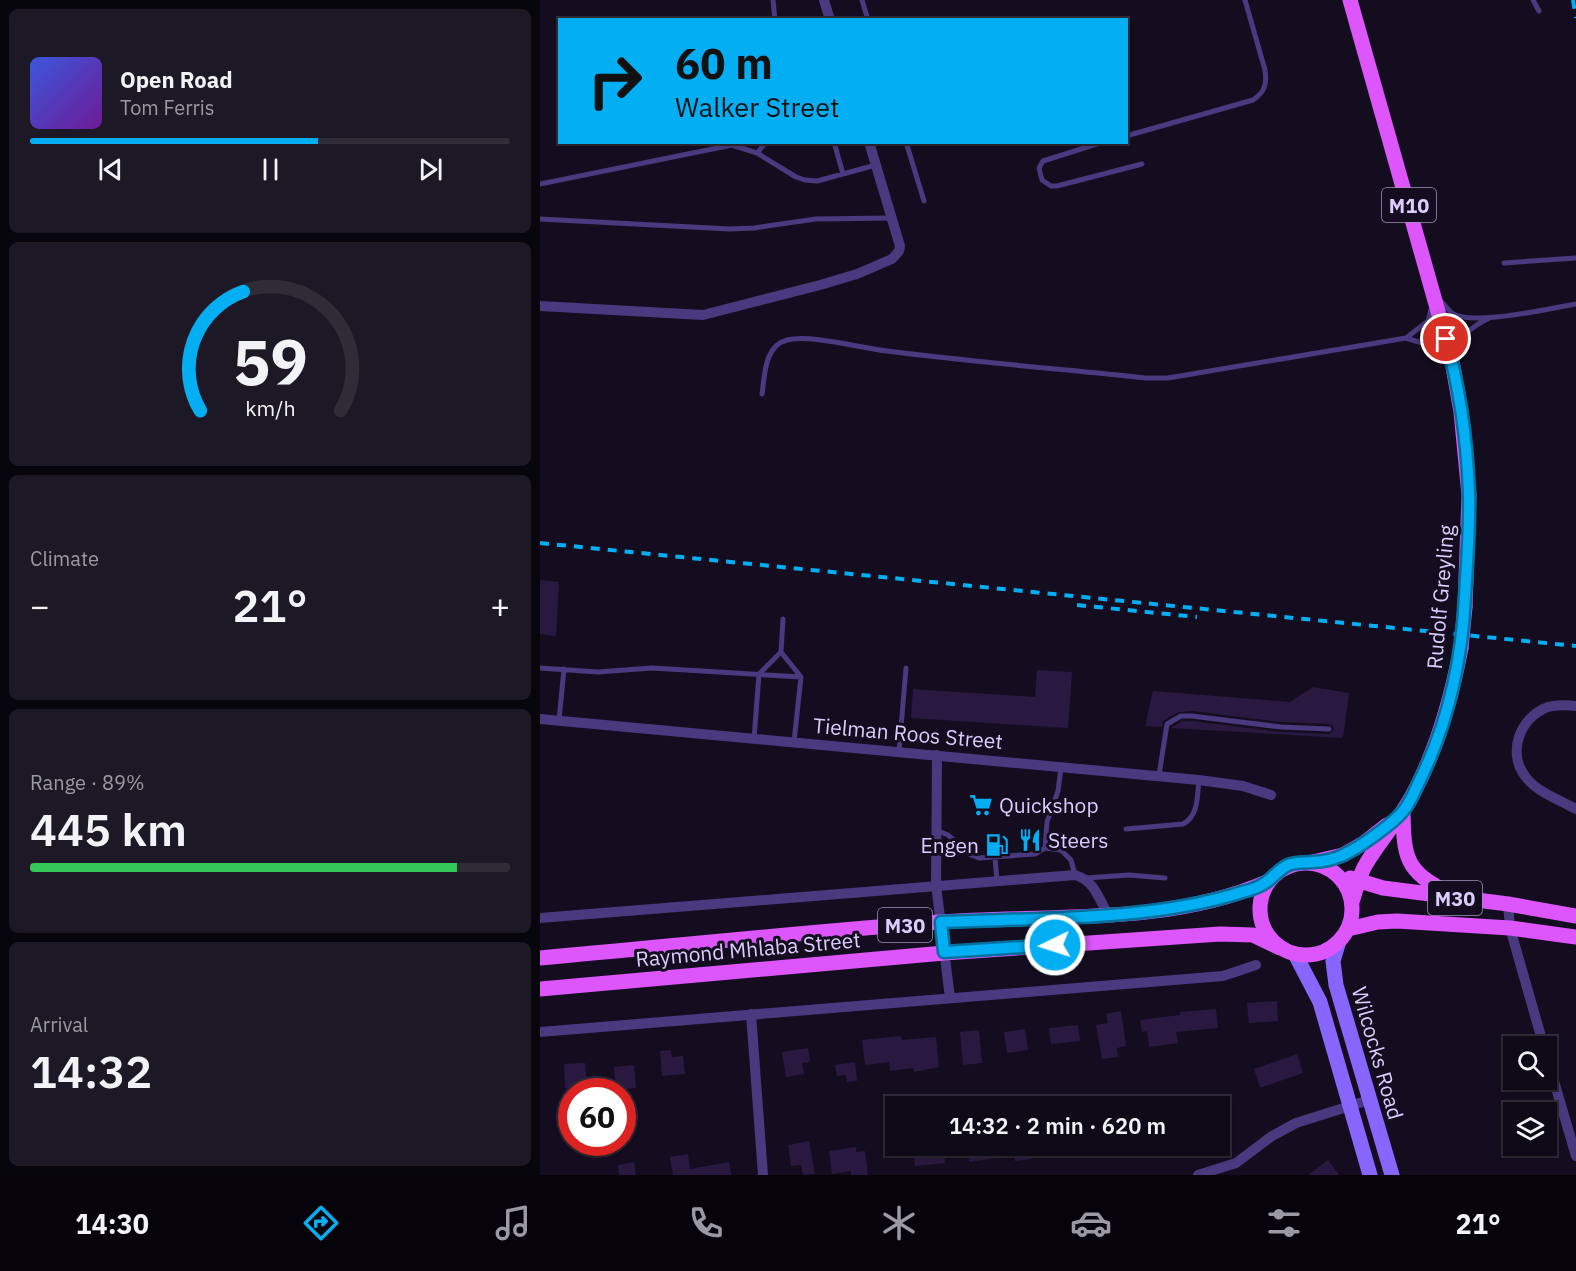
<!DOCTYPE html>
<html lang="en">
<head>
<meta charset="utf-8">
<style>
  :root { --surface:#0f0a18; --page:#1d1825; --text:#f1f3f6; --muted:#9b9aa2; --line:#2f2b37; --accent:#04aef3 }
  body { margin:0; font-family:"IBM Plex Sans",sans-serif; background:var(--page); color:var(--text); height:100vh; display:flex; flex-direction:column; font-size:22px; white-space:nowrap }
  * { box-sizing:border-box; margin:0 }
  p { font-size:20px; color:var(--muted) }
  .icon { flex:none; width:33px; height:33px; fill:none; stroke:currentColor; stroke-width:2; stroke-linecap:round; stroke-linejoin:round }
  .map { position:relative; flex:1; overflow:hidden }
  .drawer { display:flex; flex-direction:column; gap:9px; padding:9px; background:#08060d; width:540px }
  .drawer>* { flex:none }
  .guide { position:absolute; left:18px; top:18px; width:570px; height:126px; border-radius:0px; box-shadow:0 2px 4px #0004,0 0 0 2px var(--line); background:#04aef3; color:#111; overflow:hidden }
  .buttons { position:absolute; left:963px; top:1036px; display:grid; gap:12px }
  .buttons a { display:grid; place-items:center; width:54px; height:54px; border-radius:0px; background:var(--surface); box-shadow:0 2px 4px #0004,0 0 0 2px var(--line); font-size:30px }
  .speed { position:absolute; left:18px; top:1078px; display:flex; gap:12px; font-size:30px; font-weight:700; text-align:center }
  .speed>* { display:grid; place-content:center; width:78px; height:78px; border-radius:50%; background:var(--surface); box-shadow:0 2px 4px #0004,0 0 0 2px var(--line); line-height:1 }
  .speed .limit { border:9px solid #d22; background:#fff; color:#111 }
  .pin { position:absolute; display:grid; place-items:center; width:51px; height:51px; color:#fff; margin:-26px; border:3px solid #fff; border-radius:50%; box-shadow:0 2px 6px #0007 }
  .me { position:absolute; width:66px; margin:-33px; rotate:266deg; stroke-linejoin:round; filter:drop-shadow(0 0 4px #0008) }
  .turn { display:flex; align-items:center; gap:21px; height:126px; padding:0 18px; font-size:27px }
  .turn .icon { width:78px; height:78px; stroke-width:2.5 }
  .turn b { display:block; font-size:42px; line-height:51px }
  .big { font-size:45px; font-weight:600; line-height:1.1 }
  .drawer .tile { flex:1; display:flex; flex-direction:column; justify-content:center; gap:9px; min-width:0; padding:0 21px; border-radius:9px; background:var(--page) }
  .drawer .dial { align-items:center; gap:0 }
  .dial svg { height:156px; overflow:visible; fill:none; stroke:var(--line); stroke-width:7; stroke-linecap:round; text-anchor:middle }
  .dial text { fill:var(--text); stroke:none }
  .song { display:flex; align-items:center; gap:18px }
  .cover { width:72px; height:72px; border-radius:9px; background:linear-gradient(135deg,hsl(230 70% 55%),hsl(280 70% 35%)) }
  .played { height:6px; border-radius:3px; background:linear-gradient(90deg,var(--accent) 60%,var(--line) 60%) }
  .keys { display:flex; justify-content:space-around; direction:ltr }
  .heat { display:flex; justify-content:space-between; align-items:center; font-size:33px; direction:ltr }
  .charge { height:9px; border-radius:4px; background:linear-gradient(90deg,#34c759 89%,var(--line) 0) }
  .trip { position:absolute; left:345px; top:1096px; width:345px; height:60px; border-radius:0px; background:var(--surface); box-shadow:0 2px 4px #0004,0 0 0 2px var(--line); font-weight:600; line-height:60px; text-align:center }
  .tabs { display:flex; height:96px; justify-content:space-around; align-items:center; background:#06040a; color:var(--muted) }
  .tabs .icon { width:42px; height:42px }
  .tabs .on { color:var(--accent) }
  .tabs b { font-size:27px; color:var(--text) }
  main { display:flex; flex:1; min-height:0 }
  .map>svg:first-child { display:block }
  .building { fill:#291941 }
  .lines { fill:none; stroke-linecap:round; stroke-linejoin:round }
  .lane { stroke:#49397e; stroke-width:5 }
  .street { stroke:#49397e; stroke-width:10 }
  .secondary { stroke:#8666fd; stroke-width:15 }
  .primary { stroke:#dd56fc; stroke-width:15 }
  .rail { stroke:#04aef3; stroke-width:4; stroke-dasharray:9 8; stroke-linecap:butt }
  .primary-bridge { stroke:#dd56fc; stroke-width:15 }
  .route-casing { stroke:#03719e; stroke-width:15 }
  .route { stroke:#04aef3; stroke-width:10 }
  .labels { text-anchor:middle; dominant-baseline:central; stroke-width:6; stroke-linejoin:round; paint-order:stroke }
  .shield { fill:#140d20; stroke:#a093bb; stroke-width:1.5 }
  .shield-label { font-size:20px; font-weight:bold; fill:#dccdfe }
  .street-label { font-size:21px; fill:#dccdfe; stroke:#140d20 }
  .poi-label { font-size:21px; fill:#dccdfe; stroke:#140d20; text-anchor:start }
</style>
</head>
<body>
<main>
<section class="drawer">
<div class="tile">
<div class="song"><i class="cover"></i><div><b>Open Road</b><p>Tom Ferris</p></div></div>
<div class="played"></div>
<div class="keys"><svg class="icon" aria-label="previous" viewBox="0 0 24 24"><path d="M18 5L8 12l10 7zM5 5v14"/></svg><svg class="icon" aria-label="pause" viewBox="0 0 24 24"><path d="M8 5v14M16 5v14"/></svg><svg class="icon" aria-label="next" viewBox="0 0 24 24"><path d="M6 5l10 7-10 7zM19 5v14"/></svg></div>
</div>
<div class="tile dial"><svg viewBox="0 0 100 80">
<path d="M14 69A42 42 0 1 1 86 69"/>
<path d="M14 69A42 42 0 0 1 36 8" stroke="#04aef3"/>
<text x="50" y="56" font-size="32" font-weight="700">59</text>
<text x="50" y="72" font-size="11">km/h</text>
</svg></div>
<div class="tile"><p>Climate</p>
<div class="heat"><a>−</a><b class="big">21°</b><a>+</a></div>
</div>
<div class="tile"><p>Range · 89%</p><b class="big">445 km</b><div class="charge"></div></div>
<div class="tile"><p>Arrival</p><b class="big">14:32</b></div>
</section>
<div class="map">
<svg width="1036" height="1175" viewBox="0 0 1036 1175">
  <rect width="100%" height="100%" fill="#140d20"/>
  <!-- building -->
  <path class="building" d="M0 580 19 582 16 636 0 634Z
    M497 670 532 672 528 728 371 718 373 689 495 697Z
    M773 687 809 693 803 738 631 728 642 721H652L741 732 789 734 794 730 793 726 789 724 741 722 652 711 639 712 623 721 622 727 605 726 613 691 750 702Z
    M737 1001 738 1021 709 1023 707 1003Z
    M676 1009 678 1028 636 1032 638 1043 609 1047 607 1031 602 1032 600 1020 640 1015V1012Z
    M581 1011 586 1046 577 1048 578 1057 562 1059 556 1025 568 1023 566 1014Z
    M538 1025 540 1041 511 1044 509 1028Z
    M485 1029 488 1050 467 1053 464 1032Z
    M439 1030 442 1063 423 1065 420 1032Z
    M361 1036 362 1040 396 1037 399 1067 374 1072 373 1068 350 1071 349 1062 325 1065 322 1040Z
    M268 1048 270 1062 262 1063 264 1074 246 1077 242 1052Z
    M131 1050 132 1057 143 1056 145 1074 122 1076 120 1051Z
    M757 1054 763 1073 720 1088 714 1069Z
    M315 1062 317 1081 307 1082 306 1075 297 1076 295 1065Z
    M45 1063 47 1087 25 1088 24 1064Z
    M94 1065 96 1088 76 1090 74 1067Z
    M269 1141 275 1174 263 1175 261 1165 251 1166 248 1145Z
    M373 1146H404L405 1163 375 1166Z
    M427 1146H454L456 1158 429 1162Z
    M474 1146H491L492 1159 475 1161Z
    M316 1147V1152L325 1151 328 1175H311V1171L292 1174 289 1151Z
    M148 1154 150 1169 189 1162 191 1175H133L130 1157Z
    M788 1160 799 1175H768Z
    M94 1162 96 1175H79L78 1165Z"/>
  <g class="lines">
    <!-- lane -->
    <path class="lane" d="M233 0 235 20
      M322 0 328 20
      M993 0 999 11
      M586 136 713 100C725 92 727 84 725 70L705 0
      M294 142 303 174
      M366 142 384 201
      M563 142 503 161 499 168 502 180 511 186H517L602 164
      M217 153 226 142
      M0 184 192 145 217 153 256 177 265 180 277 181 336 165
      M0 219 190 229 214 228 276 219 352 218
      M964 263 1036 258
      M900 300C904 304 908 310 912 313 931 327 1011 308 1036 304
      M866 338 888 321 892 306
      M914 354C920 335 932 327 949 318
      M222 394C225 375 224 346 247 340 271 334 320 348 347 351 433 362 520 369 606 378H628L866 338 895 347 906 356
      M243 619 241 652 261 677 254 742
      M0 668 58 672 112 668 261 677
      M19 720 24 669
      M214 739 219 674 241 652
      M359 751 366 668
      M619 775 627 724 641 716H652L741 727 789 729
      M586 829 643 824C659 816 657 795 659 780
      M396 830 408 835 431 855 439 858 495 854 505 848 521 850 531 860 535 875
      M505 848 507 822 518 791 521 768
      M455 857 457 881
      M546 878 589 875 625 878"/>
    <!-- street -->
    <path class="street" d="M284 0 290 20
      M0 306 163 315 280 285 317 274 352 259 359 251 360 246 329 142
      M1036 706C1027 705 1017 704 1008 707 980 717 967 752 985 776 996 792 1020 800 1036 809
      M0 719 659 780 703 786 731 795
      M397 755 396 885 410 998
      M968 904 970 928 1004 1047
      M0 918 535 875C554 880 559 899 568 915
      M211 1014 223 1175
      M0 1032 683 976 716 965
      M1006 1054 1036 1156
      M658 1175 696 1163 732 1136 756 1123 829 1100"/>
    <!-- secondary -->
    <path class="secondary" d="M799 941 793 961 796 985 852 1175
      M755 954 780 1002 830 1175"/>
    <!-- primary -->
    <path class="primary" d="M810 0 912 361 921 412 929 495 925 607
      M863 812C864 858 865 871 909 893
      M773 862 803 855 824 843 847 825
      M720 909a46 46 0 1 1 92 0a46 46 0 1 1-92 0Z
      M810 878 843 888 968 904 1036 916
      M812 902C816 890 819 875 826 864 840 840 859 820 872 796 897 750 911 700 921 648
      M808 929 838 922 857 921 970 928 1036 937
      M0 958C133 946 266 932 399 922 507 914 626 926 727 882
      M0 989 404 953 680 934 713 935 740 948"/>
    <!-- rail -->
    <path class="rail" d="M1033 0 1036 18
      M0 543 1036 646
      M537 605 657 617"/>
    <!-- primary-bridge -->
    <path class="primary-bridge" d="M921 648 925 607"/>
  </g>
  <g class="lines">
    <!-- route casing -->
    <g class="route-casing">
      <path id="route" d="M515 945 404 952 401 922C496 918 612 921 702 892 711 890 722 886 729 880 735 875 740 869 748 865 756 862 764 863 772 862 782 862 796 859 805 854 820 847 854 823 864 810 871 801 875 790 880 780 908 723 922 660 925 596 927 562 930 527 929 493 927 442 920 389 906 339"/>
    </g>
    <!-- route -->
    <use href="#route" class="route"/>
  </g>
  <!-- icons -->
  <defs>
    <g id="supermarket-bare" transform="scale(1.8)"><path d="M-6-5.5h2.5l.6 2H6L4.5 2H-2.5L-4.4-4H-6ZM-1.5 3.2a1.3 1.3 0 1 0 .1 0ZM3 3.2a1.3 1.3 0 1 0 .1 0Z" fill="#04aef3" stroke="#140d20" stroke-width="2.5" paint-order="stroke"/></g>
    <g id="restaurant-bare" transform="scale(1.8)"><path d="M-5-6h1v4h1v-4h1v4h1v-4h1v5L-1.5 .5V6h-2V.5L-5-1ZM5-6V6H3V1.5H1.5Q1.5-4 5-6Z" fill="#04aef3" stroke="#140d20" stroke-width="2.5" paint-order="stroke"/></g>
    <g id="fuel-bare" transform="scale(1.8)"><path d="M-5.5-6h7V0h2V4h1.3V-2.5L3-4.5l.8-.8L6-3V5H2.5V1h-1V6h-7ZM-4.2-4.7v3.2H.2V-4.7Z" fill="#04aef3" stroke="#140d20" stroke-width="2.5" paint-order="stroke"/></g>
  </defs>
  <g fill-rule="evenodd">
    <use href="#supermarket-bare" x="441" y="805"/>
    <use href="#restaurant-bare" x="490" y="840"/>
    <use href="#fuel-bare" x="457" y="845"/>
  </g>
  <g class="labels">
    <!-- shield labels -->
    <g class="shield">
      <rect x="842" y="188" width="54" height="34" rx="4.5"/>
      <rect x="888" y="881" width="54" height="34" rx="4.5"/>
      <rect x="338" y="908" width="54" height="34" rx="4.5"/>
    </g>
    <g class="shield-label">
      <text x="869" y="205">M10</text>
      <text x="915" y="898">M30</text>
      <text x="365" y="925">M30</text>
    </g>
    <!-- street labels -->
    <g class="street-label">
      <text transform="translate(900 597) rotate(-85)">Rudolf Greyling</text>
      <text transform="translate(368 733) rotate(5)">Tielman Roos Street</text>
      <text transform="translate(208 949) rotate(-5)">Raymond Mhlaba Street</text>
      <text transform="translate(838 1053) rotate(74)">Wilcocks Road</text>
    </g>
    <!-- poi labels -->
    <g class="poi-label">
      <text x="459" y="805">Quickshop</text>
      <text x="508" y="840">Steers</text>
      <text x="439" y="845" text-anchor="end">Engen</text>
    </g>
  </g>
</svg>
<div class="buttons">
<a><svg class="icon" aria-label="search" viewBox="0 0 24 24"><circle cx="10" cy="10" r="6"/><path d="M15 15l6 6"/></svg></a>
<a><svg class="icon" aria-label="layers" viewBox="0 0 24 24"><path d="M12 4l9 5-9 5-9-5zM3 14l9 5 9-5"/></svg></a>
</div>
<div class="speed"><div class="limit">60</div></div>
<div class="pin" style="left:906px;top:339px;background:#d93025"><svg class="icon" aria-label="arrive" viewBox="0 0 24 24"><path d="M6 21V4h12l-3 4 3 4H6"/></svg></div>
<svg class="me" style="left:515px;top:945px" viewBox="-20 -20 40 40"><circle r="17" fill="#04aef3" stroke="#fff" stroke-width="3"/><path d="M0-11L8 9 0 5-8 9z" fill="#fff"/></svg>
<div class="trip">14:32 · 2 min · 620 m</div>
<div class="guide">
<div class="turn"><svg class="icon" aria-label="right" viewBox="0 0 24 24"><path d="M7 20v-9h11M14 6l5 5-5 5"/></svg><div><b>60 m</b>Walker Street</div></div>
</div>
</div>
</main>
<nav class="tabs">
<b>14:30</b>
<svg class="icon on" aria-label="directions" viewBox="0 0 24 24"><path d="M12 3l9 9-9 9-9-9zM9 14v-3h6M13 9l2 2-2 2"/></svg>
<svg class="icon" aria-label="music" viewBox="0 0 24 24"><path d="M9 18V5l10-2v13"/><circle cx="6" cy="18" r="3"/><circle cx="16" cy="16" r="3"/></svg>
<svg class="icon" aria-label="phone" viewBox="0 0 24 24"><path d="M5 4h4l2 5-3 2q2 4 5 5l2-3 5 2v4C11 20 4 13 5 4z"/></svg>
<svg class="icon" aria-label="climate" viewBox="0 0 24 24"><path d="M12 3v18M4 7l16 10M4 17L20 7"/></svg>
<svg class="icon" aria-label="car" viewBox="0 0 24 24"><path d="M5 17H2v-5l4-1 3-4h7l3 4 3 1v5h-3M9 17h6M6 11h13"/><circle cx="7" cy="17" r="2"/><circle cx="17" cy="17" r="2"/></svg>
<svg class="icon" aria-label="filters" viewBox="0 0 24 24"><path d="M4 7h16M4 17h16"/><circle cx="9" cy="7" r="2"/><circle cx="15" cy="17" r="2"/></svg>
<b>21°</b>
</nav>
</body>
</html>
